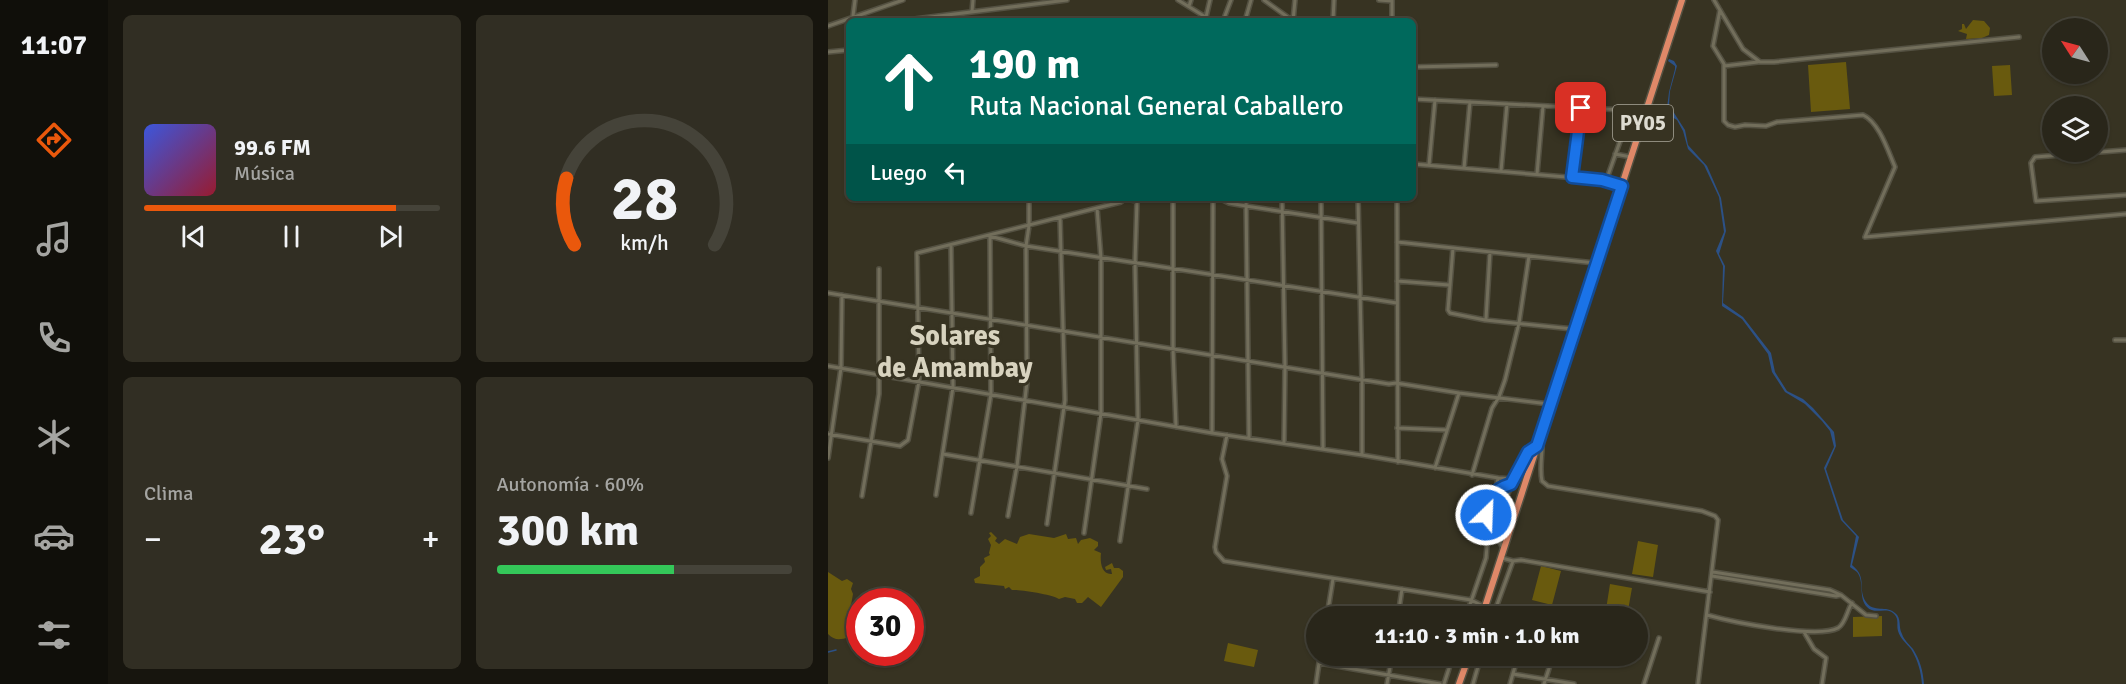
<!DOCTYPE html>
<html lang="es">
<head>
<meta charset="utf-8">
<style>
  :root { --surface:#29261a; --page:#312e23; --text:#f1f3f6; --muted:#a5a5a2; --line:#454339; --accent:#ea580c }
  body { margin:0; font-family:Signika,sans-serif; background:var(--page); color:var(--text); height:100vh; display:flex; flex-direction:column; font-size:22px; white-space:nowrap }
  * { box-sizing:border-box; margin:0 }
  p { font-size:20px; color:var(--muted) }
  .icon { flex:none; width:33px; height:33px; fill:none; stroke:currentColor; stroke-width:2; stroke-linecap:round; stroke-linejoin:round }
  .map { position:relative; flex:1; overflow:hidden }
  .drawer { display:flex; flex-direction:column; gap:15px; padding:15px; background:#17150e; width:720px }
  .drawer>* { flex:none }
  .hud { position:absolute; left:18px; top:18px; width:570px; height:183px; border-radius:9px; box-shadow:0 2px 4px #0004,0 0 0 2px var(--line); background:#00695c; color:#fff; overflow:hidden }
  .needle { width:39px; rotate:306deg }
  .buttons { position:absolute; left:1214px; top:18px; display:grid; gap:12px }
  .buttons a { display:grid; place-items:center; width:66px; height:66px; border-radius:50%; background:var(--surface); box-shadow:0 2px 4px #0004,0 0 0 2px var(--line); font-size:30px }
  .speed { position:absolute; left:18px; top:588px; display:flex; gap:12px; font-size:30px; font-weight:700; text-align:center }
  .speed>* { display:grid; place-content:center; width:78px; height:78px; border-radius:50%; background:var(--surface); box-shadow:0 2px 4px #0004,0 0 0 2px var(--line); line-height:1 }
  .speed .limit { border:9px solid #d22; background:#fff; color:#111 }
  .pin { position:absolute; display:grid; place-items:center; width:51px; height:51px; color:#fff; margin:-26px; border-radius:12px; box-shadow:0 3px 9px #0006 }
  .me { position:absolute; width:66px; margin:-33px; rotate:24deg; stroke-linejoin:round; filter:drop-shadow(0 0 4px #0008) }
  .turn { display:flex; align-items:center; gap:21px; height:126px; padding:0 24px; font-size:27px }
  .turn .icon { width:78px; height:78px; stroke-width:2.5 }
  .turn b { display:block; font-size:42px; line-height:51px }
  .then { display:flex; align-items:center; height:57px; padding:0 24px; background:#0003; gap:12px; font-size:22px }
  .big { font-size:45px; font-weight:800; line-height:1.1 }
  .drawer .tile { flex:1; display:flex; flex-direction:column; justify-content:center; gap:9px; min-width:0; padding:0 21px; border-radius:9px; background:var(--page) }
  .drawer .dial { align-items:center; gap:0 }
  .dial svg { height:156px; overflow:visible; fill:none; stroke:var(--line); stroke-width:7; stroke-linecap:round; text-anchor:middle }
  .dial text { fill:var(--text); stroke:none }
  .song { display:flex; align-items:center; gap:18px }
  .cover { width:72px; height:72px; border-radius:9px; background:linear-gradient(135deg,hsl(230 70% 55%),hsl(350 70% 35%)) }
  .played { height:6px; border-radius:3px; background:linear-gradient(90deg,var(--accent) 85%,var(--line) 85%) }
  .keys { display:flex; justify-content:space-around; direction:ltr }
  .heat { display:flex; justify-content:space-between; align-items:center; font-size:33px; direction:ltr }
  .charge { height:9px; border-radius:4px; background:linear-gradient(90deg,#34c759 60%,var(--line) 0) }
  .drawer .tiles { flex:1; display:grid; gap:15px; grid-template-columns:repeat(2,1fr) }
  .trip { position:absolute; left:478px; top:606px; width:342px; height:60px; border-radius:30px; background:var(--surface); box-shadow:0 2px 4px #0004,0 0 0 2px var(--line); font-weight:800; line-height:60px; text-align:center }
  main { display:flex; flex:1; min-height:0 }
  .tab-bar { display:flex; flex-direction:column; width:108px; justify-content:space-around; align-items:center; background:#100f0a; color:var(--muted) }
  .tab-bar .icon { width:42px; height:42px }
  .tab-bar .active { color:var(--accent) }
  .tab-bar b { font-size:27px; color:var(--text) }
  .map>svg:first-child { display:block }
  .green { fill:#695a0e }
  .water { fill:#2c5186 }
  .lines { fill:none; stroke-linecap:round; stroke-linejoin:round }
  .stream { stroke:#2c5186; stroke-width:1.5 }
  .minor-casing { stroke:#545142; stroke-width:6 }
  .trunk-casing { stroke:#545142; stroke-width:9 }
  .minor { stroke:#726e5b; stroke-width:3 }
  .trunk { stroke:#df8868; stroke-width:6 }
  .route-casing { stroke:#114b97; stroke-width:15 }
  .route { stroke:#1a73e8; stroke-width:10 }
  .labels { text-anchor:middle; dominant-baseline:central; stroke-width:6; stroke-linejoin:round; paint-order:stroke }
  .shield { fill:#373322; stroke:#aca99c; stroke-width:1.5 }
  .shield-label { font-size:21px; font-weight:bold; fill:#dedcd1 }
  .district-label { font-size:28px; font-weight:bold; fill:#d8d3bf; stroke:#373322 }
</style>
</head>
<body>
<main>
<nav class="tab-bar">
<b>11:07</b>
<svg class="icon active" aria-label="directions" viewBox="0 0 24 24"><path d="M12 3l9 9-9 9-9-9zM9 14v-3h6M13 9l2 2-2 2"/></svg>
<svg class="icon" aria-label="music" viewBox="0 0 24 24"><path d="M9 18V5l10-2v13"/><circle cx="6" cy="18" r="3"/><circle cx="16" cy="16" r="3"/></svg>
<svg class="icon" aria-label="phone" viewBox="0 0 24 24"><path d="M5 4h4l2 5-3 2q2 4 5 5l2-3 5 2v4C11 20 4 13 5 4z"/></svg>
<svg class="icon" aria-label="climate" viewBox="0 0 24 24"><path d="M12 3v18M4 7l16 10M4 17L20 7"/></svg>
<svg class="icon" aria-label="car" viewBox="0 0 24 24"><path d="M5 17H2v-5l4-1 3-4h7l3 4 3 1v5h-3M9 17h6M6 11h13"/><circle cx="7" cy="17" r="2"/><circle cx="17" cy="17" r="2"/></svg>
<svg class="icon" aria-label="filters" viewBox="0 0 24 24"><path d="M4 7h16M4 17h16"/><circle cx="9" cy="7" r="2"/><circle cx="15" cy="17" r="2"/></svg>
</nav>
<section class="drawer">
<div class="tiles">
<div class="tile">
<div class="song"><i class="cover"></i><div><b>99.6 FM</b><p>Música</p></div></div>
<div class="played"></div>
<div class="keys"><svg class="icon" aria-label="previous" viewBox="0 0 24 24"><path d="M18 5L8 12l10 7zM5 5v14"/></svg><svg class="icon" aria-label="pause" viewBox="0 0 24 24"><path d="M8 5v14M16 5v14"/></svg><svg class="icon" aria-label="next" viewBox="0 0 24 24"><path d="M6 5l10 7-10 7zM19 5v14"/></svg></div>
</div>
<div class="tile dial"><svg viewBox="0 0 100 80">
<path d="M14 69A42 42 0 1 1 86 69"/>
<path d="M14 69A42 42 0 0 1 10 35" stroke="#ea580c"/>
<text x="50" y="56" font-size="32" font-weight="700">28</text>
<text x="50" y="72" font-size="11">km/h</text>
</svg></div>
<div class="tile"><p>Clima</p>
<div class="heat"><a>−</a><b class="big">23°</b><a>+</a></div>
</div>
<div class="tile"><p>Autonomía · 60%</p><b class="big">300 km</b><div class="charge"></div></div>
</div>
</section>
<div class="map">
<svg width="1298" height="684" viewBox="0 0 1298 684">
  <rect width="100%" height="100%" fill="#373322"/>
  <!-- green -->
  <path class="green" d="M1145 20 1156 21 1162 28 1161 35 1154 38 1138 39 1139 34 1130 31 1134 29V24H1136L1138 29Z
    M1018 62 1022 109 983 112 980 65Z
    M1182 65 1184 95 1166 96 1164 66Z
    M163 532 169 538 167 541 171 544 177 539 189 544 192 537 201 534 226 538 238 534 240 539 248 538 250 544 253 540 262 538 270 542V546L266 550 273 553C272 561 273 575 284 574L283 569 278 570 277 567 284 563 286 568H291L295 571V577L273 607 260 597 254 603H249L247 599 237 597 231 599C227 595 190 589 184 590L181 587 177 589 176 586 147 583 146 579 152 576V567L157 562 156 558 162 555 161 553 163 545 160 539 163 536 161 533Z
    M810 541 830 545 825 577 804 574Z
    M713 566 733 571 724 605 704 600Z
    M0 572 14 581 19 579 25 583 23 589 25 594 21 616 25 619 24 631 21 637C12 640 7 641 0 634Z
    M782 584 804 588 799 616H777Z
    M1054 616V636L1025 637V617Z
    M400 643 430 650 426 667 396 661Z"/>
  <!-- water -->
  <path class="water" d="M841 59 846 61 849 66 842 91 841 105 857 130 860 145 879 166 893 198 898 231 891 254 897 266 895 303 915 317 943 353 947 372 959 391 975 399 985 408 1006 432 1008 446 998 469 1015 520 1031 537 1024 565C1040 578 1029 588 1038 602 1045 613 1059 605 1067 613 1074 618 1070 627 1074 634 1076 640 1081 644 1085 649 1092 660 1095 671 1096 684H1094C1093 672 1090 660 1083 649 1078 643 1072 638 1070 631 1068 624 1072 619 1065 613 1058 607 1046 615 1039 607 1030 598 1037 582 1029 572 1027 570 1024 569 1022 567L1028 536 1013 520 996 468 1006 447 1002 431 994 421 977 404 957 392 944 372 940 354 914 319 894 306 895 266 888 251 896 232 891 197 876 165 860 149 855 131 849 120 844 117 839 108 841 92 847 69V66L840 61Z"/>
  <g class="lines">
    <!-- stream -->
    <path class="stream" d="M0 652 8 650"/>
    <!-- minor casing -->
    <g class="minor-casing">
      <path id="minor" d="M350 0 384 21
        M436 0 465 21
        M551 0 564 1
        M564 0V21
        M886 0 915 49 932 62H946L1191 37
        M361 6 363 0
        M892 10 885 46 896 64V121L900 125 907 127 917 125 938 126 949 122 1035 115C1051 122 1060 151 1067 167L1037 237 1298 214
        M144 12 145 0
        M25 16 27 0
        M378 17 382 0
        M87 19 239 0
        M395 21 403 0
        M417 21 423 0
        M465 21 467 0
        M505 21 506 0
        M0 26 75 0
        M0 52 21 50
        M896 66 930 62
        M585 67 668 65
        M585 99 796 110 800 112 801 116 778 181
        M1298 150 1207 157 1203 163 1208 201 1298 195
        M787 154 803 157
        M585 164 774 180 793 186
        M601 165 607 100
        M636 168 642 102
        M673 171 679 104
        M709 174 715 106
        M744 177 753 108
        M345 198V349L348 427
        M391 198 401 203 418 206 530 223
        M418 198 421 438
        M454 198 457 368 456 443
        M493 198 495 449
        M530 198 534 380V454
        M569 198 570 462
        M569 242 767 263
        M625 248 620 310 622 313 657 320 745 329
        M569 281 621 285
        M0 293 561 384 568 383 631 393 721 404
        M658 319 662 252
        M1287 340H1298
        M0 366 384 433 534 455 670 478 685 479 700 452 708 446
        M569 428 619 430
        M384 433 385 198
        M0 434 72 446 80 440 91 381 89 253 293 202 298 198
        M399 435 394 459 399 476 387 547 388 552 396 561 643 600 657 607 703 616
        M714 439C715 454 711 467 714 481L720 486 874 511 887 516 890 520 870 684
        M115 454 319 489
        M0 458 13 368 14 295
        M607 468 631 393
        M644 475 664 408 671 397 677 380 691 323 701 256
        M668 489 683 484
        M108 495 125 387 123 246
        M34 496 51 394V269
        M143 513 163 394 162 236 198 246 569 303
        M180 516 189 466 199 382 198 246 201 226V198
        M660 523 670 540
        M219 524 237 400 232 218
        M256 533 273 413V258L269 208
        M292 541 310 420 307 263 309 201 297 199
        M675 548 671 541 676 506 685 479
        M674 558 685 561 693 560 882 592
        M884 576 1008 596 1013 595 1002 590 885 572
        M1013 595 1038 615 1048 616
        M879 615C904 622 989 639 1010 628 1018 623 1019 610 1024 603
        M499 616 505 579
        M570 616 574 589
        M638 616 658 558 660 534 658 507 668 489 670 478
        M665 616 685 561
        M976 632 986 649 998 658 994 684
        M491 663 612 684
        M685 674 746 684
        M488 684 492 656
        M559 684 564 656
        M616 684 625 656
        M645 684 653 656
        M682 684 690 656
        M716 684 725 656
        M816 684 831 638"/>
    </g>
    <!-- trunk casing -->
    <g class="trunk-casing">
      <path id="trunk" d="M654 616 854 0
        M631 684 641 656"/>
    </g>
    <!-- minor -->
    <use href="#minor" class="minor"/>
    <!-- trunk -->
    <use href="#trunk" class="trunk"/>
  </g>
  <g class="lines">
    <!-- route casing -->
    <g class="route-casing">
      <path id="route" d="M658 515C658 497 667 489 683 484L700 452 709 446 794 186 774 180 744 177 753 108"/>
    </g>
    <!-- route -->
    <use href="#route" class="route"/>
  </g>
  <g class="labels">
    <!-- shield labels -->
    <rect class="shield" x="785" y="105" width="60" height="36" rx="4.5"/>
    <g class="shield-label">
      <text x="815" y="123">PY05</text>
    </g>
    <!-- district labels -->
    <g class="district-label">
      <text x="127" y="336">Solares<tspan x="127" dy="32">de Amambay</tspan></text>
    </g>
  </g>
</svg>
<div class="buttons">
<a><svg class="needle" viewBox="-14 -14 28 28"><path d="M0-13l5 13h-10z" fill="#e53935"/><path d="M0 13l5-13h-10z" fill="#a5a5a2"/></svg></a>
<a><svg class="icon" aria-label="layers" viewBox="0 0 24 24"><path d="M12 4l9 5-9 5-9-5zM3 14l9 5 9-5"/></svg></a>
</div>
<div class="speed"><div class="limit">30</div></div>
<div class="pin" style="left:753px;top:108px;background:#d93025"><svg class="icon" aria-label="arrive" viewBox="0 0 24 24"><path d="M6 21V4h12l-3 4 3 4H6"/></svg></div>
<svg class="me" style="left:658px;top:515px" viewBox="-20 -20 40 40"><circle r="17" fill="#1a73e8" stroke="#fff" stroke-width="3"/><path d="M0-11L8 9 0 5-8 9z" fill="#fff"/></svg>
<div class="trip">11:10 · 3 min · 1.0 km</div>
<div class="hud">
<div class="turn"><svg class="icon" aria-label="ahead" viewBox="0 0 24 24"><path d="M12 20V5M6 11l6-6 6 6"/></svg><div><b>190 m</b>Ruta Nacional General Caballero</div></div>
<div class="then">Luego<svg class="icon" aria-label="left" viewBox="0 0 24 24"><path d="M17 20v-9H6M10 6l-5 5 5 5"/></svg></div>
</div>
</div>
</main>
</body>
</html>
